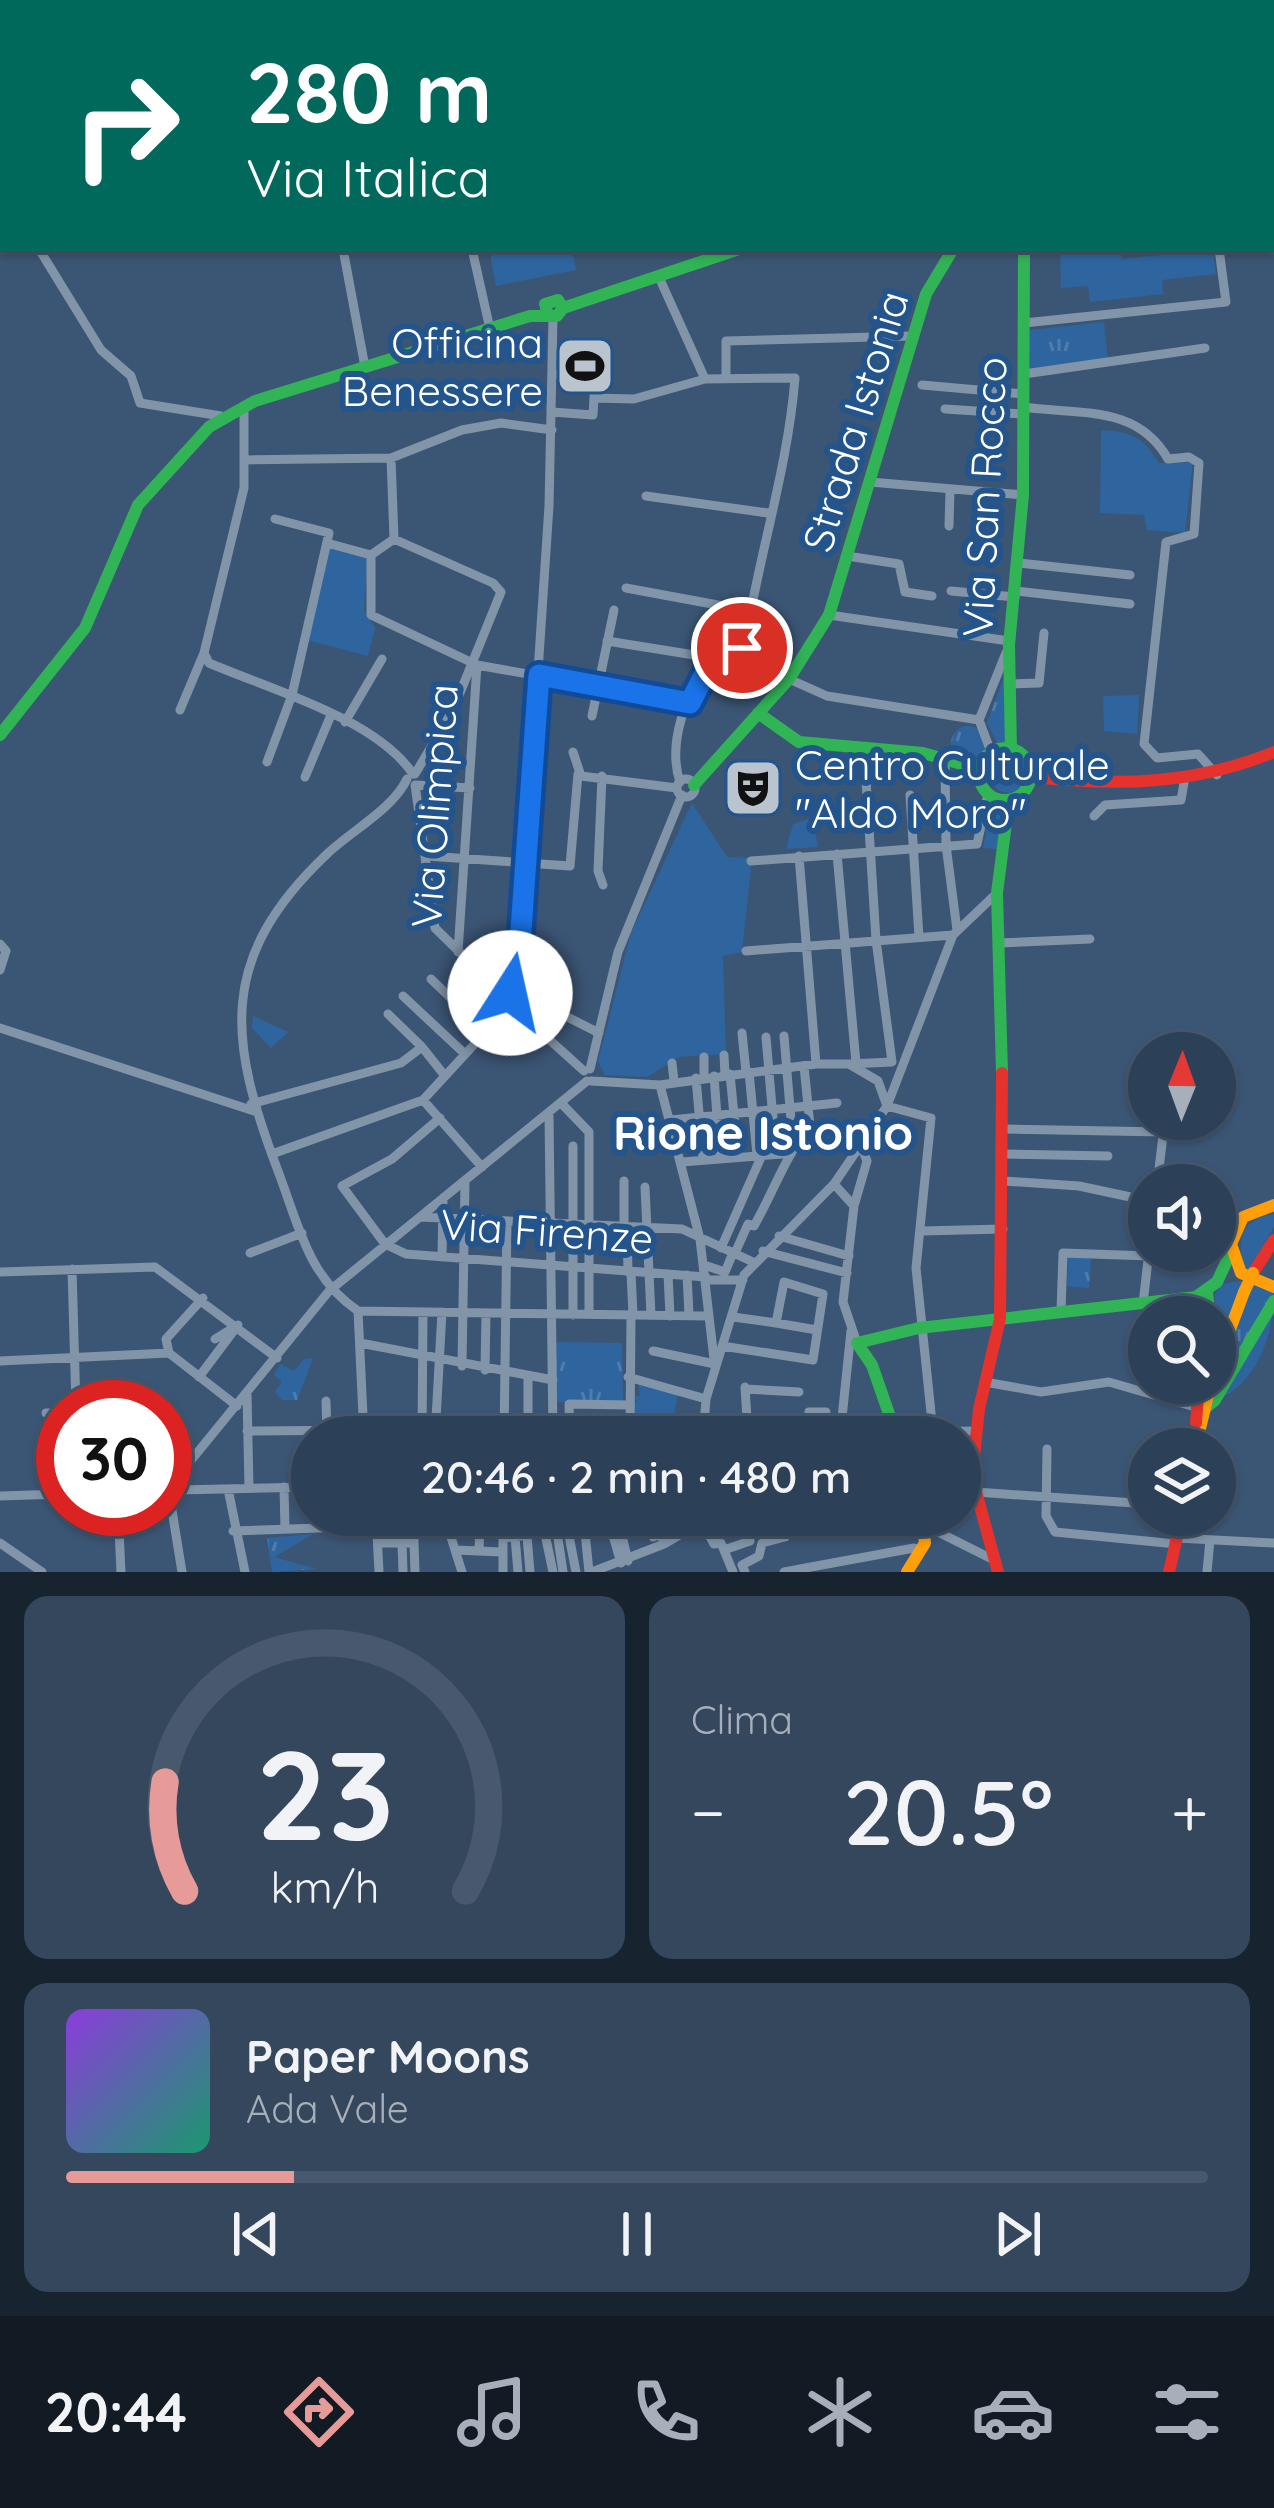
<!DOCTYPE html>
<html lang="it">
<head>
<meta charset="utf-8">
<style>
  :root { --surface:#2c4057; --page:#34475d; --text:#f1f3f6; --muted:#a6afba; --line:#48596d; --accent:#e69b98 }
  body { margin:0; font-family:Quicksand,sans-serif; background:var(--page); color:var(--text); height:100vh; display:flex; flex-direction:column; font-size:45px; white-space:nowrap }
  * { box-sizing:border-box; margin:0 }
  p { font-size:39px; color:var(--muted) }
  .icon { flex:none; width:66px; height:66px; fill:none; stroke:currentColor; stroke-width:2; stroke-linecap:round; stroke-linejoin:round }
  .map { position:relative; height:1572px; overflow:hidden }
  .side { display:flex; flex-direction:column; gap:24px; padding:24px; background:#182330; flex:1 }
  .side>* { flex:none }
  .guide { position:absolute; left:0px; top:0px; width:1275px; height:252px; box-shadow:0 3px 9px #0004,0 0 0 3px var(--line); background:#00695c; color:#fff; overflow:hidden }
  .needle { width:78px; rotate:1deg }
  .controls { position:absolute; left:1128px; top:1032px; display:grid; gap:24px }
  .controls a { display:grid; place-items:center; width:108px; height:108px; border-radius:50%; background:var(--surface); box-shadow:0 3px 9px #0004,0 0 0 3px var(--line); font-size:60px }
  .speed { position:absolute; left:36px; top:1380px; display:flex; gap:24px; font-size:60px; font-weight:700; text-align:center }
  .speed>* { display:grid; place-content:center; width:156px; height:156px; border-radius:50%; background:var(--surface); box-shadow:0 3px 9px #0004,0 0 0 3px var(--line); line-height:1 }
  .speed .limit { border:18px solid #d22; background:#fff; color:#111 }
  .pin { position:absolute; display:grid; place-items:center; width:102px; height:102px; color:#fff; margin:-51px; border:6px solid #fff; border-radius:50%; box-shadow:0 3px 12px #0007 }
  .me { position:absolute; width:132px; margin:-66px; rotate:10deg; stroke-linejoin:round; filter:drop-shadow(0 0 9px #0008) }
  .turn { display:flex; align-items:center; gap:42px; height:252px; padding:0 48px; font-size:54px }
  .turn .icon { width:156px; height:156px; stroke-width:2.5 }
  .turn b { display:block; font-size:84px; line-height:102px }
  .big { font-size:90px; font-weight:600; line-height:1.1 }
  .side .tile { flex:1; display:flex; flex-direction:column; justify-content:center; gap:18px; min-width:0; padding:0 42px; border-radius:24px; background:var(--page) }
  .side .dial { align-items:center; gap:0 }
  .dial svg { height:312px; overflow:visible; fill:none; stroke:var(--line); stroke-width:7; stroke-linecap:round; text-anchor:middle }
  .dial text { fill:var(--text); stroke:none }
  .song { display:flex; align-items:center; gap:36px }
  .cover { width:144px; height:144px; border-radius:18px; background:linear-gradient(135deg,hsl(270 70% 55%),hsl(160 70% 35%)) }
  .played { height:12px; border-radius:6px; background:linear-gradient(90deg,var(--accent) 20%,var(--line) 20%) }
  .keys { display:flex; justify-content:space-around; direction:ltr }
  .heat { display:flex; justify-content:space-between; align-items:center; font-size:66px; direction:ltr }
  .side .tiles { flex:1; display:grid; gap:24px; grid-template-columns:1fr 1fr }
  .tile:last-child { grid-column:span 2 }
  .trip { position:absolute; left:291px; top:1416px; width:690px; height:120px; border-radius:60px; background:var(--surface); box-shadow:0 3px 9px #0004,0 0 0 3px var(--line); font-weight:600; line-height:120px; text-align:center }
  .menu { display:flex; height:192px; justify-content:space-around; align-items:center; background:#121a23; color:var(--muted) }
  .menu .icon { width:84px; height:84px }
  .menu .selected { color:var(--accent) }
  .menu b { font-size:54px; color:var(--text) }
  .map>svg:first-child { display:block }
  .grass { fill:url(#grass-tufts) }
  .green { fill:#2f659e }
  .lines { fill:none; stroke-linecap:round; stroke-linejoin:round }
  .street { stroke:#8295a8; stroke-width:9 }
  .fast { stroke:#30b455; stroke-width:12 }
  .slow { stroke:#ff9f0a; stroke-width:12 }
  .jam { stroke:#e5322d; stroke-width:12 }
  .slow-bridge { stroke:#ff9f0a; stroke-width:12 }
  .route-casing { stroke:#114b97; stroke-width:30 }
  .route { stroke:#1a73e8; stroke-width:21 }
  .labels { text-anchor:middle; dominant-baseline:central; stroke-width:12; stroke-linejoin:round; paint-order:stroke }
  .poi-label { font-size:42px; fill:#fff; stroke:#23548c; text-anchor:end }
  .street-label { font-size:42px; fill:#fff; stroke:#23548c }
  .quarter-label { font-size:48px; font-weight:bold; fill:#fff; stroke:#23548c }
</style>
</head>
<body>
<div class="map">
<svg width="1274" height="1572" viewBox="0 0 1274 1572">
  <defs>
    <pattern id="grass-tufts" width="24" height="20" patternUnits="userSpaceOnUse" patternTransform="scale(3)"><rect width="24" height="20" fill="#2f659e"/><path d="M3 7l-1-3M5 7V3M7 7l1-3M15 17l-1-3M17 17v-4M19 17l1-3" fill="none" stroke="#4e7cad"/></pattern>
  </defs>
  <rect width="100%" height="100%" fill="#3b5574"/>
  <!-- grass -->
  <path class="grass" d="M1104 322 1108 362 1030 369V330Z
    M1006 671V742H997L987 723Z
    M951 743a17 17 0 1 1 34 0a17 17 0 1 1-34 0Z
    M990 774a19 19 0 1 1 38 0a19 19 0 1 1-38 0Z
    M993 800 1003 809 998 849 983 848Z
    M812 818 818 847 786 849 793 824Z
    M253 1016 288 1032 271 1048 252 1028Z
    M1274 1214V1227L1248 1270C1232 1243 1242 1218 1274 1214Z
    M1068 1257 1091 1258 1089 1288 1067 1286Z
    M1241 1281 1274 1290C1274 1329 1261 1377 1223 1397L1201 1383H1215V1294L1222 1284Z
    M554 1342 622 1343 623 1403 555 1402Z
    M313 1358 297 1400H282L275 1392 282 1382 274 1375 280 1364 294 1371 304 1359Z
    M313 1534 274 1557 316 1569 272 1572 267 1538Z"/>
  <!-- green -->
  <path class="green" d="M489 249H572L576 270 496 286Z
    M1060 249H1120L1122 259 1213 249 1216 274 1162 280 1163 294 1090 302 1088 286 1061 288Z
    M1101 430C1132 432 1143 437 1159 463L1193 462 1185 533 1147 530 1144 515 1100 513Z
    M330 548 368 558 364 610 375 628 368 656 307 640Z
    M1139 695 1137 734 1104 731 1103 696Z
    M692 803 727 857 752 858 742 952 723 956 726 1054 679 1057 647 1077 605 1075 598 1061 631 933Z
    M638 1381 678 1395 674 1414 700 1417 699 1424H681L680 1437H632V1406L637 1401 631 1396H640Z"/>
  <g class="lines">
    <!-- street -->
    <path class="street" d="M1017 3 1021 0
      M1272 65H1274
      M1272 119 1274 118
      M0 186 3 191
      M1272 205 1274 204
      M39 249 101 350 131 376 140 403 221 416
      M343 249 365 367
      M472 249 490 329
      M658 275 705 379
      M1024 323 1226 302 1219 249
      M554 374 595 377 594 398
      M1024 374 1205 348
      M726 378V341L913 336
      M922 385 1024 394
      M244 406V488L204 653 209 663C269 689 375 718 413 774
      M1023 407C1079 415 1137 404 1168 459L1189 457 1199 463 1194 534 1166 542 1144 744 1157 758 1198 754 1217 775
      M945 409 1023 414
      M552 412 593 415 594 398 634 399 705 379 795 378C788 467 759 555 745 643 735 653 720 650 711 661 686 693 667 743 680 782
      M391 458 394 539
      M244 460 391 458 462 430 501 423 552 430
      M870 482 1023 495
      M646 496 768 513
      M949 526 950 490
      M327 543 371 555
      M371 555V615L477 665 690 703
      M371 555 394 539 493 583 501 592 453 710 415 774
      M847 556 899 564 905 592 932 596
      M1019 563 1130 575
      M626 588 750 611
      M951 591 1015 597
      M1016 591 1130 604
      M829 615 1009 641
      M607 641 713 658
      M789 679 827 696 979 720 991 752
      M1011 684 1039 683 1044 633
      M180 710 204 653
      M592 716 614 610
      M979 720 1006 653
      M345 722 382 659
      M573 752 581 776 677 788
      M945 758 946 845 957 930
      M267 762 292 695 329 533 275 519
      M602 776 598 871 603 885
      M305 777 331 715
      M677 788a9 9 0 1 1 18 0a9 9 0 1 1-18 0Z
      M470 788 415 785 435 928 481 973 510 991
      M910 795 919 937
      M1094 816 1105 805 1181 800 1184 783
      M837 854 856 1063
      M427 856 570 866 578 774
      M799 856 816 1064
      M751 861 977 844 988 794
      M998 943 1090 939
      M0 944 6 951 0 970
      M746 951 953 935
      M458 952 477 665
      M431 979 486 1032
      M517 987 549 506 553 317
      M522 994 599 1033
      M403 996 465 1054
      M511 1005 584 1071
      M388 1014 422 1047
      M0 1028 254 1111
      M742 1033 746 1072
      M784 1036 793 1144
      M766 1037 776 1154
      M724 1055 725 1075
      M704 1057V1077
      M672 1063 674 1081
      M849 1064 892 1062 876 940 864 748
      M590 1069 618 952 682 795
      M749 1072 757 1155
      M730 1074 738 1156
      M714 1076 720 1157
      M696 1078 703 1159
      M591 1081 660 1085 816 1064H849L878 1081 887 1106 931 1118 916 1268 933 1432
      M660 1085 700 1239 714 1359
      M423 1100 482 1167
      M561 1103 589 1132V1314
      M251 1104 401 1063 422 1047 445 1076
      M549 1115 553 1437
      M440 1118 392 1159 342 1186 385 1244 406 1254 706 1277
      M671 1120 837 1103
      M1004 1129 1163 1132
      M272 1154 423 1100 516 999
      M1004 1154 1108 1156
      M682 1162 782 1154
      M624 1181V1226
      M1004 1181 1079 1186 1149 1201
      M834 1184 854 1206 843 1302 857 1343
      M1157 1185 1165 1119
      M645 1187 651 1315
      M854 1206 867 1161 860 1144
      M420 1217 682 1229 753 1262
      M627 1227 628 1272
      M922 1231 1003 1229
      M779 1236 849 1256
      M721 1248 762 1155
      M763 1251 847 1273
      M250 1253 302 1233
      M735 1253 748 1224 754 1226C774 1191 785 1156 810 1126L804 1066
      M442 1257 443 1198
      M704 1265 725 1272 733 1253
      M72 1269 76 1407
      M0 1272 155 1267 277 1358
      M631 1272 633 1315
      M668 1274 670 1316
      M687 1275 689 1315
      M706 1280H743
      M1143 1304 1149 1251
      M358 1311C308 1277 299 1226 278 1171 229 1041 216 959 327 854 351 831 393 809 407 779
      M358 1311 709 1316
      M358 1311 364 1437
      M1061 1311 1063 1253 1149 1256
      M573 1315V1146
      M733 1317 776 1323
      M360 1343 553 1380
      M722 1346 813 1360 823 1294 784 1282 776 1323 817 1330
      M653 1351 715 1364
      M169 1353 237 1406
      M169 1353 166 1339 203 1298
      M0 1361 169 1353
      M462 1366 465 1181
      M485 1370 486 1313
      M199 1377 238 1325 215 1339
      M628 1377 706 1399
      M985 1382 1041 1392 1109 1382 1195 1407
      M745 1387 748 1435
      M745 1389 799 1392
      M247 1394 249 1488
      M326 1401 327 1437
      M46 1413H63
      M165 1413H167
      M747 1420 757 1419 758 1435 808 1429
      M247 1431 364 1430
      M895 1432 977 1431
      M422 1437 423 1312
      M435 1437 442 1312
      M504 1437 507 1221
      M528 1437V1378
      M539 1437H581
      M570 1437 569 1404 629 1405
      M630 1437 631 1315
      M703 1437 706 1399 744 1275 834 1184 887 1106 953 935 997 893
      M808 1437 809 1412H826
      M840 1437 851 1331
      M1047 1449 1046 1516 1055 1532 1176 1544
      M175 1480 329 1291 587 1081
      M167 1487a6 6 0 1 1 12 0a6 6 0 1 1-12 0Z
      M284 1487 285 1529
      M228 1489 245 1572
      M178 1490 312 1487
      M169 1492 182 1572
      M976 1492 1149 1504
      M0 1496 63 1494
      M118 1509 121 1572
      M376 1515 379 1572
      M444 1515 462 1572
      M565 1515 576 1572
      M577 1515 584 1522 589 1572
      M596 1515 609 1533 619 1531
      M617 1515 628 1561
      M647 1515 653 1537 661 1534
      M705 1520 784 1528 924 1525 994 1560
      M414 1521V1543
      M703 1524 714 1544 721 1543 733 1572
      M233 1531 376 1526
      M557 1532 563 1572
      M612 1532 621 1563
      M545 1534 553 1572
      M527 1536 530 1572
      M515 1537 518 1572
      M504 1538 570 1530
      M1177 1538 1274 1543
      M0 1543 42 1572
      M379 1543H414L415 1572
      M402 1543 403 1572
      M664 1544 661 1534 672 1531V1515
      M456 1550 501 1552
      M724 1550 750 1541
      M479 1551 480 1523H491V1515
      M503 1572V1515
      M592 1572 664 1544 705 1520
      M745 1572 742 1565 759 1556 762 1543 785 1537 784 1528
      M784 1572 914 1548
      M1207 1572 1210 1540"/>
    <!-- fast -->
    <path class="fast" d="M727 0 734 3
      M1122 3 1124 0
      M563 308 739 249
      M758 713 799 742 923 753 979 769
      M0 735 85 628 138 505 209 427 255 401 530 316H557L563 308 558 300 545 304 548 315
      M979 774a26 26 0 1 1 52 0a26 26 0 1 1-52 0Z
      M1011 749 1009 645 1023 495 1024 249
      M694 785 789 679 829 615 926 294 953 249
      M1002 1073 997 893 1009 800
      M1207 1292 1210 1317
      M1204 1409 1215 1400 1274 1301
      M897 1437 872 1365 857 1343 919 1328 1196 1297 1217 1282 1231 1252"/>
    <!-- slow -->
    <path class="slow" d="M1274 1205 1243 1217 1231 1244 1241 1273 1274 1287
      M1215 1370 1244 1292
      M1195 1449 1211 1383
      M907 1572 925 1543 922 1515"/>
    <!-- jam -->
    <path class="jam" d="M1044 3 1046 0
      M1032 777C1118 786 1193 785 1274 752
      M1253 1273 1274 1240
      M1196 1423 1199 1383
      M998 1572 972 1477 979 1409 1000 1319 1002 1073
      M1169 1572 1182 1515"/>
    <!-- slow-bridge -->
    <path class="slow-bridge" d="M1244 1292 1253 1273"/>
  </g>
  <g class="lines">
    <!-- route casing -->
    <g class="route-casing">
      <path id="route" d="M510 993 517 987 539 675 690 703 713 658 742 648"/>
    </g>
    <!-- route -->
    <use href="#route" class="route"/>
  </g>
  <!-- icons -->
  <defs>
    <g id="stadium-square" transform="scale(3)"><rect x="-9" y="-9" width="18" height="18" rx="4" fill="#bac4ce" stroke="#23548c"/><path d="M0-5a6.5 5 0 1 0 0 10a6.5 5 0 1 0 0-10ZM-3.5-1.8h7v3.6h-7Z" fill="#111"/></g>
    <g id="theatre-square" transform="scale(3)"><rect x="-9" y="-9" width="18" height="18" rx="4" fill="#bac4ce" stroke="#23548c"/><path d="M-5-5.5Q0-4 5-5.5V0Q5 5 0 6Q-5 5-5 0ZM-3.3-2.5H-1v1.5H-3.3ZM1-2.5H3.3v1.5H1ZM-2.8 1Q0 5.5 2.8 1Z" fill="#111"/></g>
  </defs>
  <g fill-rule="evenodd">
    <use href="#stadium-square" x="585" y="366"/>
    <use href="#theatre-square" x="753" y="788"/>
  </g>
  <g class="labels">
    <!-- poi labels -->
    <g class="poi-label">
      <text x="543" y="342">Officina<tspan x="543" dy="48">Benessere</tspan></text>
      <text x="795" y="764" text-anchor="start">Centro Culturale<tspan x="795" dy="48">"Aldo Moro"</tspan></text>
    </g>
    <!-- street labels -->
    <g class="street-label">
      <text transform="translate(855 421) rotate(-73)">Strada Istonia</text>
      <text transform="translate(984 497) rotate(-87)">Via San Rocco</text>
      <text transform="translate(434 806) rotate(-86)">Via Olimpica</text>
      <text transform="translate(547 1231) rotate(4)">Via Firenze</text>
    </g>
    <!-- quarter labels -->
    <g class="quarter-label">
      <text x="763" y="1132">Rione Istonio</text>
    </g>
  </g>
</svg>
<div class="controls">
<a><svg class="needle" viewBox="-14 -14 28 28"><path d="M0-13l5 13h-10z" fill="#e53935"/><path d="M0 13l5-13h-10z" fill="#a6afba"/></svg></a>
<a><svg class="icon" aria-label="sound" viewBox="0 0 24 24"><path d="M4 9h4l5-4v14l-5-4H4zM17 9q2 3 0 6"/></svg></a>
<a><svg class="icon" aria-label="search" viewBox="0 0 24 24"><circle cx="10" cy="10" r="6"/><path d="M15 15l6 6"/></svg></a>
<a><svg class="icon" aria-label="layers" viewBox="0 0 24 24"><path d="M12 4l9 5-9 5-9-5zM3 14l9 5 9-5"/></svg></a>
</div>
<div class="speed"><div class="limit">30</div></div>
<div class="pin" style="left:742px;top:648px;background:#d93025"><svg class="icon" aria-label="arrive" viewBox="0 0 24 24"><path d="M6 21V4h12l-3 4 3 4H6"/></svg></div>
<svg class="me" style="left:510px;top:993px" viewBox="-20 -20 40 40"><circle r="19" fill="#fff"/><path d="M0-13L10 11 0 6-10 11z" fill="#1a73e8"/></svg>
<div class="trip">20:46 · 2 min · 480 m</div>
<div class="guide">
<div class="turn"><svg class="icon" aria-label="right" viewBox="0 0 24 24"><path d="M7 20v-9h11M14 6l5 5-5 5"/></svg><div><b>280 m</b>Via Italica</div></div>
</div>
</div>
<section class="side">
<div class="tiles">
<div class="tile dial"><svg viewBox="0 0 100 80">
<path d="M14 69A42 42 0 1 1 86 69"/>
<path d="M14 69A42 42 0 0 1 9 41" stroke="#e69b98"/>
<text x="50" y="56" font-size="32" font-weight="700">23</text>
<text x="50" y="72" font-size="11">km/h</text>
</svg></div>
<div class="tile"><p>Clima</p>
<div class="heat"><a>−</a><b class="big">20.5°</b><a>+</a></div>
</div>
<div class="tile">
<div class="song"><i class="cover"></i><div><b>Paper Moons</b><p>Ada Vale</p></div></div>
<div class="played"></div>
<div class="keys"><svg class="icon" aria-label="previous" viewBox="0 0 24 24"><path d="M18 5L8 12l10 7zM5 5v14"/></svg><svg class="icon" aria-label="pause" viewBox="0 0 24 24"><path d="M8 5v14M16 5v14"/></svg><svg class="icon" aria-label="next" viewBox="0 0 24 24"><path d="M6 5l10 7-10 7zM19 5v14"/></svg></div>
</div>
</div>
</section>
<nav class="menu">
<b>20:44</b>
<svg class="icon selected" aria-label="directions" viewBox="0 0 24 24"><path d="M12 3l9 9-9 9-9-9zM9 14v-3h6M13 9l2 2-2 2"/></svg>
<svg class="icon" aria-label="music" viewBox="0 0 24 24"><path d="M9 18V5l10-2v13"/><circle cx="6" cy="18" r="3"/><circle cx="16" cy="16" r="3"/></svg>
<svg class="icon" aria-label="phone" viewBox="0 0 24 24"><path d="M5 4h4l2 5-3 2q2 4 5 5l2-3 5 2v4C11 20 4 13 5 4z"/></svg>
<svg class="icon" aria-label="climate" viewBox="0 0 24 24"><path d="M12 3v18M4 7l16 10M4 17L20 7"/></svg>
<svg class="icon" aria-label="car" viewBox="0 0 24 24"><path d="M5 17H2v-5l4-1 3-4h7l3 4 3 1v5h-3M9 17h6M6 11h13"/><circle cx="7" cy="17" r="2"/><circle cx="17" cy="17" r="2"/></svg>
<svg class="icon" aria-label="filters" viewBox="0 0 24 24"><path d="M4 7h16M4 17h16"/><circle cx="9" cy="7" r="2"/><circle cx="15" cy="17" r="2"/></svg>
</nav>
</body>
</html>
